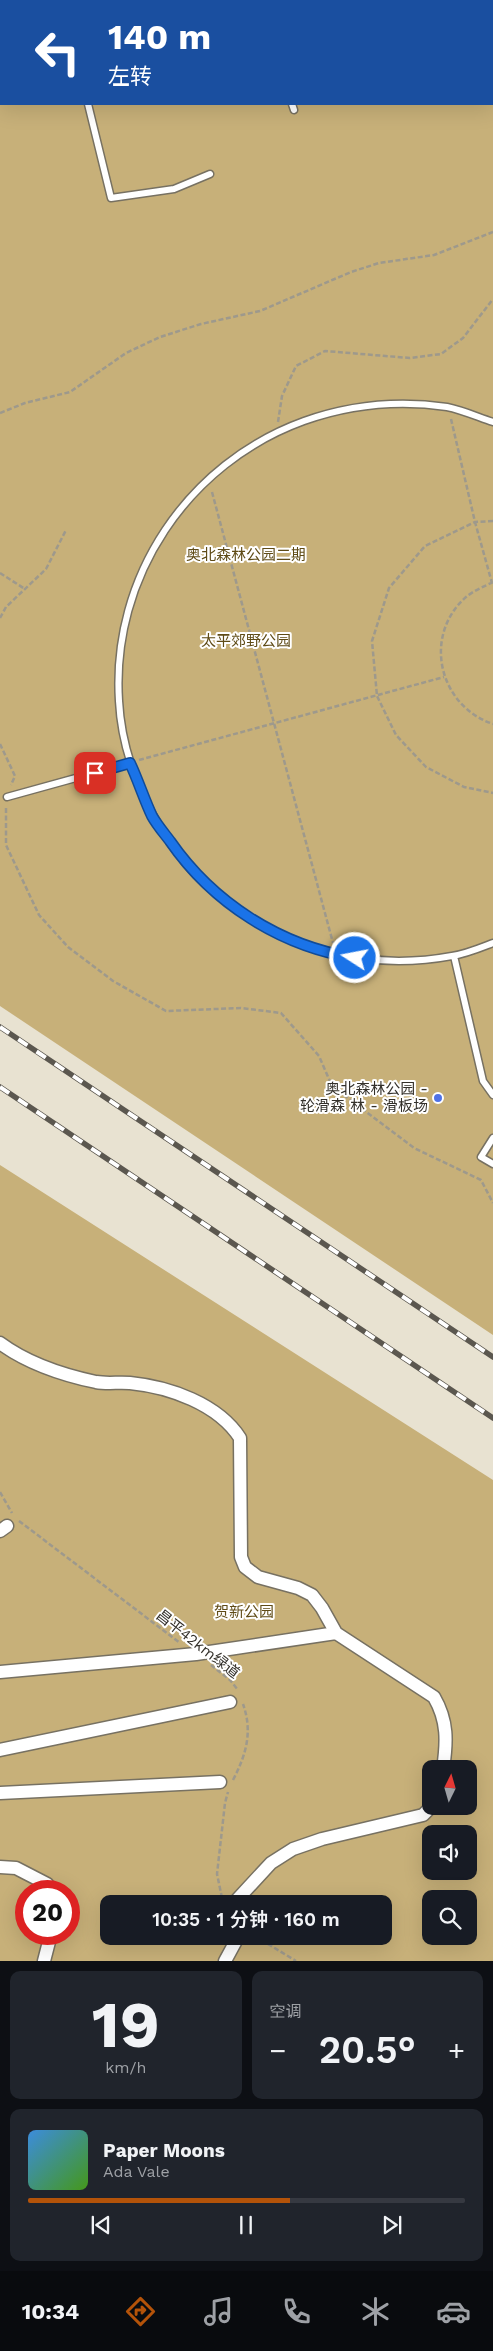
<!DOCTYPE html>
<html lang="zh">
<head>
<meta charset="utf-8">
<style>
  :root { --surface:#171b24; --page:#20242c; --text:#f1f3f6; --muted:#9ea1a6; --line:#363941; --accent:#b45309 }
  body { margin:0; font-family:"Work Sans","Noto Sans SC",sans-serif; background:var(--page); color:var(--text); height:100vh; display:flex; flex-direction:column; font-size:19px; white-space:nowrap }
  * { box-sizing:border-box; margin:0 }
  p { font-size:16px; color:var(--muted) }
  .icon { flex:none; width:28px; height:28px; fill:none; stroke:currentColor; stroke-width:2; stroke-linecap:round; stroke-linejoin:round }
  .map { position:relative; height:1961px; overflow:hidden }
  .side { display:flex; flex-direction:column; gap:10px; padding:10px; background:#0d0f14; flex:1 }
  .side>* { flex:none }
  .top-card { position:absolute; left:0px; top:0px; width:494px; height:105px; box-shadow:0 5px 20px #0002; background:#1a4fa0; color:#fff; overflow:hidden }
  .needle { width:32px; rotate:5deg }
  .fabs { position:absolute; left:422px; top:1760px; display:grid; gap:10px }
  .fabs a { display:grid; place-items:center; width:55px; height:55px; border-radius:10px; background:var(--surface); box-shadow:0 5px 20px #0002; font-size:25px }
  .speed { position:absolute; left:15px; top:1880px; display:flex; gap:10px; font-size:25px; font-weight:700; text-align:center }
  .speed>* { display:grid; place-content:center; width:65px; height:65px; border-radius:50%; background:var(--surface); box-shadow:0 5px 20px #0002; line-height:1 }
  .speed .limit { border:8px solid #d22; background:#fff; color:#111 }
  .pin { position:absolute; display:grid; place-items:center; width:42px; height:42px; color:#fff; margin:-21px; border-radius:10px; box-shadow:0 2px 8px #0006 }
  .me { position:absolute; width:55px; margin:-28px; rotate:281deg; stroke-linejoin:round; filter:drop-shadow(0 0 4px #0008) }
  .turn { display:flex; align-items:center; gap:18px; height:105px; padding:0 25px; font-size:22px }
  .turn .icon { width:65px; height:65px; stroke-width:2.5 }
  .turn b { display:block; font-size:35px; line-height:42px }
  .big { font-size:38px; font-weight:600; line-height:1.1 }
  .side .card { flex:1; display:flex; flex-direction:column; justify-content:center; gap:8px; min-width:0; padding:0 18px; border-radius:10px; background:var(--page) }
  .side .dial { align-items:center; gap:0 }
  .dial b { font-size:65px; line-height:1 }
  .song { display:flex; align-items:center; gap:15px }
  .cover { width:60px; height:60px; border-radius:8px; background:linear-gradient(135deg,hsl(210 70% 55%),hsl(100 70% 35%)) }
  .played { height:5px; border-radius:2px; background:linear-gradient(90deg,var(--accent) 60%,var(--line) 60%) }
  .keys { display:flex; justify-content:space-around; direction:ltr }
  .heat { display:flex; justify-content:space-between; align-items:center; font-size:28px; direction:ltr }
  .side .tiles { flex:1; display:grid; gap:10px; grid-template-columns:1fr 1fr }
  .card:last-child { grid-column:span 2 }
  .trip { position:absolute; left:100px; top:1895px; width:292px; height:50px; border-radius:10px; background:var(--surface); box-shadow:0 5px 20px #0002; font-weight:600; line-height:50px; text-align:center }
  .tab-bar { display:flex; height:80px; justify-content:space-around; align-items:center; background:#090b0e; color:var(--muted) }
  .tab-bar .icon { width:35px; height:35px }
  .tab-bar .current { color:var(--accent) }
  .tab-bar b { font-size:22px; color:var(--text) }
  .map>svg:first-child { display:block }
  .green { fill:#c7b079; fill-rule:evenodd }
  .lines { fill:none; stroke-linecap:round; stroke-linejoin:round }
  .service-casing { stroke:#777162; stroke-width:9 }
  .minor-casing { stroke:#777162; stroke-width:15 }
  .path { stroke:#9e998c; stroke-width:2.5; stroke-dasharray:5 2.5; stroke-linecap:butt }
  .service { stroke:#fff; stroke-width:6 }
  .minor { stroke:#fff; stroke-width:12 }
  .rail-casing { stroke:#5b574f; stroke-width:5.5 }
  .rail { stroke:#fff; stroke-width:4; stroke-dasharray:11; stroke-linecap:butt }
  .route-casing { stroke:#114b97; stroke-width:12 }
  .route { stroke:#1a73e8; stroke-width:9 }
  .poi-dot { fill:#5072e6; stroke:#fff; stroke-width:2 }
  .labels { text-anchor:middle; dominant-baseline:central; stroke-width:4; stroke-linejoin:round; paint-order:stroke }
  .park-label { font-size:15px; fill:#5f4b16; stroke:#fff }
  .poi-label { font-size:15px; fill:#33302a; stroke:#fff; text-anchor:end }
  .street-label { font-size:15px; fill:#33302a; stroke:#fff }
</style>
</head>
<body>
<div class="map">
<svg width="493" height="1961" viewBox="0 0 493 1961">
  <rect width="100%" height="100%" fill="#e8e2d1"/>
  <!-- green -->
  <path class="green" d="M0 0H493V1335L0 1006ZM1 1H492V104H1Z
    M0 1165 493 1480V1961H0ZM431 1769H469V1806H431ZM431 1834H469V1871H431ZM26 1891H69V1934H26ZM431 1899H469V1936H431ZM109 1904H384V1936H109Z"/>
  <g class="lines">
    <!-- service casing -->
    <g class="service-casing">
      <path id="service" d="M29 0 30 1
        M62 0V1
        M270 0V1
        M88 104 111 198 174 189 210 174
        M292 104 294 110
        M493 422C478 417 462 410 447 407 399 400 349 405 304 421 188 463 111 577 119 701 122 760 149 818 185 863 205 888 233 907 260 924 317 958 387 968 452 956 466 954 480 948 493 943
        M7 797 130 763
        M454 956 483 1081 493 1095
        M493 1138 481 1157 493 1164"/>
    </g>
    <!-- minor casing -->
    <g class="minor-casing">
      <path id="minor" d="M0 1343C27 1363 63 1375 96 1382 107 1384 119 1382 130 1383 170 1387 218 1404 240 1438L241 1557 245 1567 258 1577 298 1588 312 1595 322 1608 336 1633 434 1697C448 1721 447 1742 443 1769
        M0 1531 7 1526
        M0 1672 196 1654 336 1633
        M0 1750 230 1702
        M0 1793 220 1782
        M0 1867 16 1868 47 1884V1891
        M233 1904 271 1863 293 1849 322 1839 423 1815 432 1806
        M44 1961 51 1934
        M225 1961 237 1939 236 1936"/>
    </g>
    <!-- path -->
    <path class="path" d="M0 413 25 403 70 392 126 353 160 337 201 324 260 311 351 272 379 263 434 255 493 232
      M451 419 475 522 492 583
      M278 422 282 396 296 366 325 351 410 358 441 354 463 338 493 299
      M212 492 333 943
      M493 521 475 522 425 546 389 588 372 641 377 696 396 735 426 767 464 787 493 793
      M0 573 25 589
      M493 582C485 586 473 591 466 597 422 636 439 706 493 724
      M0 618 6 607 46 569 66 530
      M0 744 15 776 11 785
      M139 760 444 677
      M6 808V845L39 915 68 947 113 981 166 1011 241 1008 281 1013 319 1056 332 1086 414 1148 481 1180 493 1203
      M0 1492 12 1513
      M19 1521 180 1643
      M211 1665 230 1680 238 1690
      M233 1780C246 1755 253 1732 243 1704
      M222 1898 217 1874 225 1803 228 1792
      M255 1936 296 1961"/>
    <!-- service -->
    <use href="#service" class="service"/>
    <!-- minor -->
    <use href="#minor" class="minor"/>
    <!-- rail casing -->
    <g class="rail-casing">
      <path id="rail" d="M0 1027 493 1357
        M0 1087 493 1418"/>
    </g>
    <!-- rail -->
    <use href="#rail" class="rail"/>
  </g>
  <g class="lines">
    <!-- route casing -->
    <g class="route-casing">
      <path id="route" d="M95 773 130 763C138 780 144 799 152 816 157 825 164 833 170 841 213 903 280 946 355 958"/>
    </g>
    <!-- route -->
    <use href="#route" class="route"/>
  </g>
  <!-- markers -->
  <circle class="poi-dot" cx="438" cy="1098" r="5"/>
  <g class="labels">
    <!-- park labels -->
    <g class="park-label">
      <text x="246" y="555">奥北森林公园二期</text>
      <text x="246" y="641">太平郊野公园</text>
      <text x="244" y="1612">贺新公园</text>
    </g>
    <!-- poi labels -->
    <g class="poi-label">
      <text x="428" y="1089">奥北森林公园 -<tspan x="428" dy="17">轮滑森 林 - 滑板场</tspan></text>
    </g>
    <!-- street labels -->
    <g class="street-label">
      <text transform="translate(198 1644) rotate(38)">昌平42km绿道</text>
    </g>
  </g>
</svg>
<div class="fabs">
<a><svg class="needle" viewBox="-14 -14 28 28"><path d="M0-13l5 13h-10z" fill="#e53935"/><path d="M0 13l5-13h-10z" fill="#9ea1a6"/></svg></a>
<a><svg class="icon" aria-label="sound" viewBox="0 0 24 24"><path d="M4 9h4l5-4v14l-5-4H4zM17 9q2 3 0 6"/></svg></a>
<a><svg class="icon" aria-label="search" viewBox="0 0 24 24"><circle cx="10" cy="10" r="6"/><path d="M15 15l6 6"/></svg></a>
</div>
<div class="speed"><div class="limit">20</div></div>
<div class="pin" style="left:95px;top:773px;background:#d93025"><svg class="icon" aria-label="arrive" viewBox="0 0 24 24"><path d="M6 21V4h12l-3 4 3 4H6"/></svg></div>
<svg class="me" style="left:355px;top:958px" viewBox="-20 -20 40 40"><circle r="17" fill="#1a73e8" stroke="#fff" stroke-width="3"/><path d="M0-11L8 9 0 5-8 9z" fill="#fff"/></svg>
<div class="trip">10:35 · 1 分钟 · 160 m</div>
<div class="top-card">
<div class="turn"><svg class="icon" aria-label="left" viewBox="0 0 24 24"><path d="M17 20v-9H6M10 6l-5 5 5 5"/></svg><div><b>140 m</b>左转</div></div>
</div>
</div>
<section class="side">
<div class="tiles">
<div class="card dial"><b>19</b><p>km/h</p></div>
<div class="card"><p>空调</p>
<div class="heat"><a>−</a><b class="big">20.5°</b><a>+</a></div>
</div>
<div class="card">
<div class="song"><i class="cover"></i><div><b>Paper Moons</b><p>Ada Vale</p></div></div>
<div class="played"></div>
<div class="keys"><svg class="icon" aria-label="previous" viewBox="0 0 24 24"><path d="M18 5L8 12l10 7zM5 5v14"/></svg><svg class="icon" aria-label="pause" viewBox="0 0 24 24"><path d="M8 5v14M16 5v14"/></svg><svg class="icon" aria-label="next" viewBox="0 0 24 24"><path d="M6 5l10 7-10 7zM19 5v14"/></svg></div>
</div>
</div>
</section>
<nav class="tab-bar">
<b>10:34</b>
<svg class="icon current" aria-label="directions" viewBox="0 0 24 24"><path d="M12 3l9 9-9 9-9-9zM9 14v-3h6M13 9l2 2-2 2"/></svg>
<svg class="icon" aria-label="music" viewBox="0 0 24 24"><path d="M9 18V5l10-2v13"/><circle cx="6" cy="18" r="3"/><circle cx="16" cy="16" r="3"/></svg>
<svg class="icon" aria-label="phone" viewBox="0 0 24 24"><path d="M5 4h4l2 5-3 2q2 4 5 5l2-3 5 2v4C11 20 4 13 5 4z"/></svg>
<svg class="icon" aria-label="climate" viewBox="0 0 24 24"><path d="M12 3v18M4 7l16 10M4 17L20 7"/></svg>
<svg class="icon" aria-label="car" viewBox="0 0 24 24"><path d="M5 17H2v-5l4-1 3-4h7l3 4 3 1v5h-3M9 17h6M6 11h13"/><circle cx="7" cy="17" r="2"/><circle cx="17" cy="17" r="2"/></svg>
</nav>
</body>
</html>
